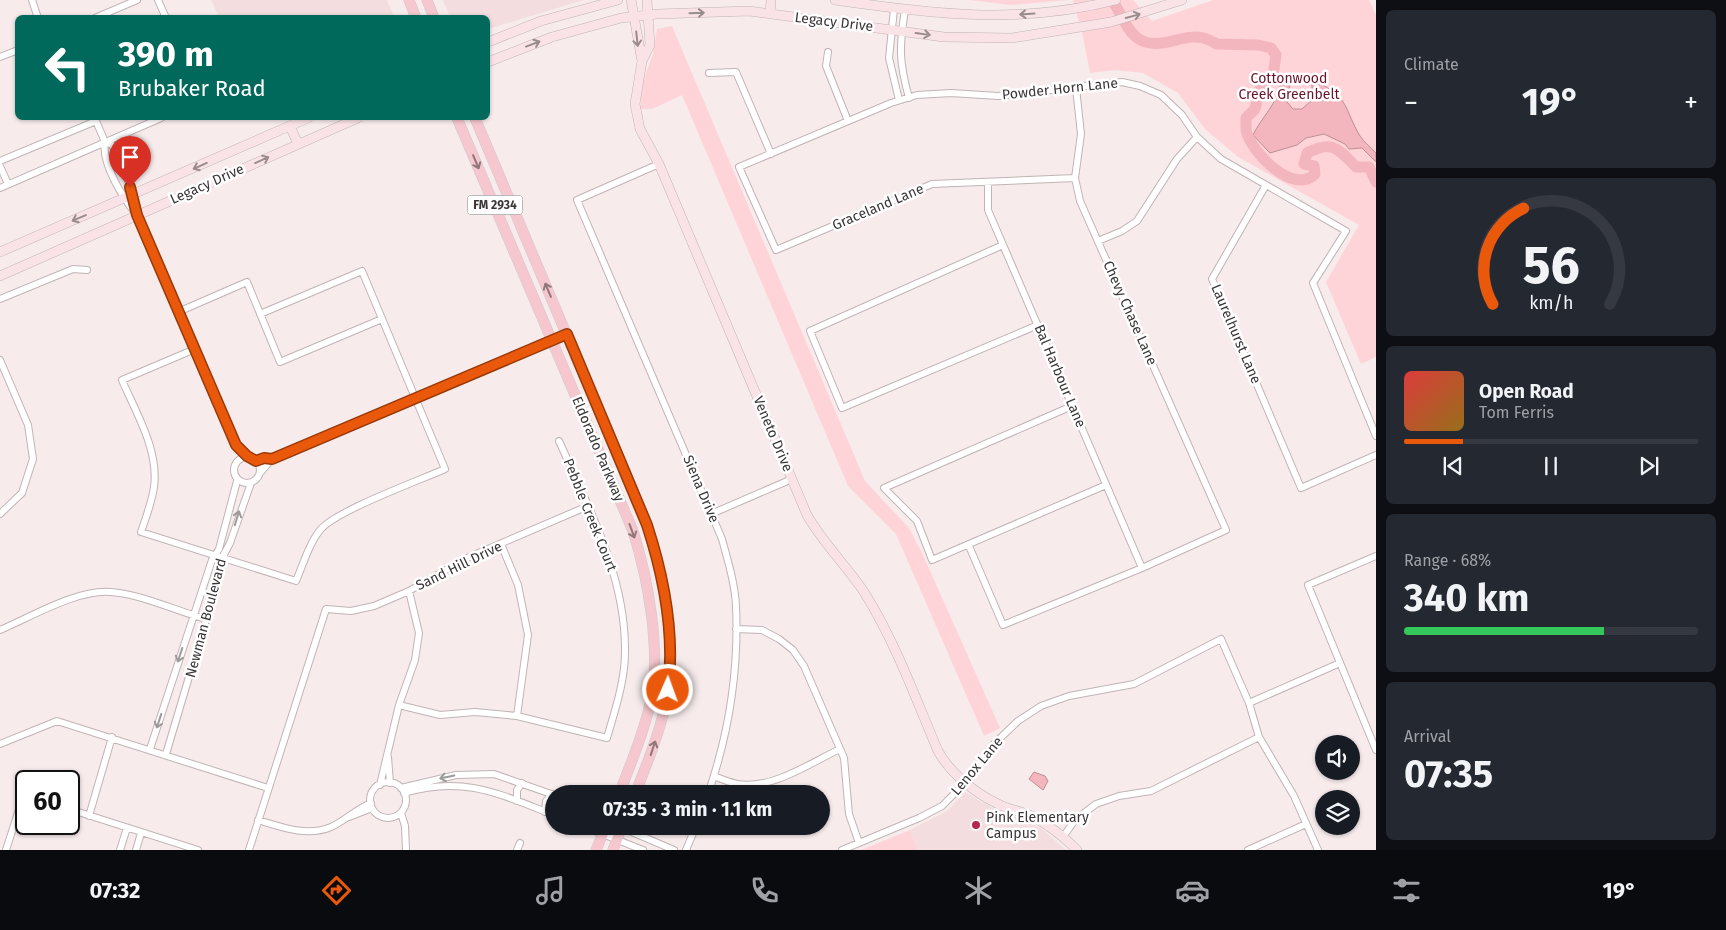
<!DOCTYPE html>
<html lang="en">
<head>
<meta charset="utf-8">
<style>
  :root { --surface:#171b24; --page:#242831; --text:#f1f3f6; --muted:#9ea1a6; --line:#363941; --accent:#ea580c }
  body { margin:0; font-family:"Fira Sans",sans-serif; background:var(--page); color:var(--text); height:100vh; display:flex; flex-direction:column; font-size:19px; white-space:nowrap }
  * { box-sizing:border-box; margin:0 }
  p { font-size:16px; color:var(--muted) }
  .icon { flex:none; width:28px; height:28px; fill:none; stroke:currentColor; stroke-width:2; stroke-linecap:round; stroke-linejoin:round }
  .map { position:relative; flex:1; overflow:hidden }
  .drawer { display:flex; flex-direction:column; gap:10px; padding:10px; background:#0d0f14; width:350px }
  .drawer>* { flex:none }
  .banner { position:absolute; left:15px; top:15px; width:475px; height:105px; border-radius:8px; box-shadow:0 1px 4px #0004; background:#00695c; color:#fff; overflow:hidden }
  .fabs { position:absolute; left:1315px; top:735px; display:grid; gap:10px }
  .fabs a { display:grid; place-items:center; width:45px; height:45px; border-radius:50%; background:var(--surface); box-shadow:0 1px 4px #0004; font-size:25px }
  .speed { position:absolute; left:15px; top:770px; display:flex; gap:10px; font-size:25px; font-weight:700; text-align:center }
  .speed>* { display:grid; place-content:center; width:65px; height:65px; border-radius:50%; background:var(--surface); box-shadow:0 1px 4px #0004; line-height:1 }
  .speed .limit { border:2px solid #111; border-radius:8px; background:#fff; color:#111 }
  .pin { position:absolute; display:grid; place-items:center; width:42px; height:42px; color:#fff; margin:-51px -21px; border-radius:50% 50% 50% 0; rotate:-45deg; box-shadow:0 0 5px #0007 }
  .pin .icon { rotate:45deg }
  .me { position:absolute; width:55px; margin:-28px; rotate:2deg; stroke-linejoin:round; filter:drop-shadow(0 0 4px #0008) }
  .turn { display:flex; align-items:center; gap:18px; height:105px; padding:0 20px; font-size:22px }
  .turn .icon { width:65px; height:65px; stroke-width:2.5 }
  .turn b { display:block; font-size:35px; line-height:42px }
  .big { font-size:38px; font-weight:700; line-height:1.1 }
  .drawer .tile { flex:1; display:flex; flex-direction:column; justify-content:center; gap:8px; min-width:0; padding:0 18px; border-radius:8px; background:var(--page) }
  .drawer .dial { align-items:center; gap:0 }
  .dial svg { height:130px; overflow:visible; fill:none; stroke:var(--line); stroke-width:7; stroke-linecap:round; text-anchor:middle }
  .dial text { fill:var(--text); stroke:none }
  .song { display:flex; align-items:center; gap:15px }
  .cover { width:60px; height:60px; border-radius:8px; background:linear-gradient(135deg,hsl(0 70% 55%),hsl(40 70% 35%)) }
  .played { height:5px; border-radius:2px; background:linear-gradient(90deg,var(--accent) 20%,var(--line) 20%) }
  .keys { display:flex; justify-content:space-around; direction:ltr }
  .heat { display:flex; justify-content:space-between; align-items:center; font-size:28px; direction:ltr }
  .charge { height:8px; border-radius:4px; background:linear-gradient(90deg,#34c759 68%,var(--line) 0) }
  .trip { position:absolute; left:545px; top:785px; width:285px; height:50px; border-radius:25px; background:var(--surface); box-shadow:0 1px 4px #0004; font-weight:700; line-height:50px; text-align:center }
  .tab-bar { display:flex; height:80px; justify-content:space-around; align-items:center; background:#090b0e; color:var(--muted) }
  .tab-bar .icon { width:35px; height:35px }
  .tab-bar .on { color:var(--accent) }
  .tab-bar b { font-size:22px; color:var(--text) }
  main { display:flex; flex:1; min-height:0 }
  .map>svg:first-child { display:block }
  .built { fill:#f3dddf }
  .green { fill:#fed4d9 }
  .water { fill:#f4b6be; stroke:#bc8f95 }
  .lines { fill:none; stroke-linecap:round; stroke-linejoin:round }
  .river { stroke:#f4b6be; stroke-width:11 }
  .street-casing { stroke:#c0b4b5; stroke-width:8 }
  .secondary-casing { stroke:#c0b4b5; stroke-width:10 }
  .primary-casing { stroke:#cccacb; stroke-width:11 }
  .street { stroke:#fff; stroke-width:6 }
  .secondary { stroke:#fae3e6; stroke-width:9 }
  .primary { stroke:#f6c7ce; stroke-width:10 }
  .oneway { stroke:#9a8c8e }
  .oneway2 { stroke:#8f777a }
  .oneway3 { stroke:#9c9a9a }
  .route-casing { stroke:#983908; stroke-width:12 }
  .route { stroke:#ea580c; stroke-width:9 }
  .poi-dot { fill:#b7264f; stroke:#fff; stroke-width:2 }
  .labels { text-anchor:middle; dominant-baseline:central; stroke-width:5; stroke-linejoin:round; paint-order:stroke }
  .shield { fill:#fff; stroke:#757272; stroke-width:1 }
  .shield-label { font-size:12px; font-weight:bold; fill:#3a3536 }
  .street-label { font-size:14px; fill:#3a3536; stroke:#fff }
  .park-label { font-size:14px; fill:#69132b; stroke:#fff }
  .poi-label { font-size:14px; fill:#3a3536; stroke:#fff; text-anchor:start }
</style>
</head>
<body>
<main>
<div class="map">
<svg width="1376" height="850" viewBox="0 0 1376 850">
  <rect width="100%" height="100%" fill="#f7ebec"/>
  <!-- built -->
  <path class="built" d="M211 0H387L394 17H219Z
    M443 0H584L488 29V18L450 17Z
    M965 792 994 809 1014 815 1042 829 1066 850H918L910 830 947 811Z"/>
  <!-- green -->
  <path class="green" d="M969 0H1069L1011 5Z
    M1073 0H1133L1152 21 1213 0H1369L1376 15V357L1361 364 1326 282 1359 225 1238 157 1205 129 1178 93 1143 73 1115 70 1090 73 1083 37Z
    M672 26 865 481 909 528 923 555 1000 728 984 736 896 534 848 486 682 95 652 109H641V87L653 54 657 29Z
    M910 830 918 850H861Z"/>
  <!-- water -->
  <path class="water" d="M1287 81 1290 86 1286 94 1287 102 1293 109H1302L1312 100V84L1317 82C1350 98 1344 109 1360 136 1364 142 1371 148 1376 153V162L1362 148 1349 149 1345 144 1324 134 1306 138 1297 145 1270 153 1253 135C1261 118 1277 104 1280 86Z
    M1034 772 1045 776 1048 781 1043 790 1029 779Z"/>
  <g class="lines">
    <!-- river -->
    <path class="river" d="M1112 0C1120 11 1127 32 1139 39 1160 53 1187 29 1209 40
      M1213 42 1217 44 1258 45 1271 48 1276 55 1273 76 1260 89 1255 109 1246 118C1246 122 1246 126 1246 130 1250 151 1293 196 1315 174L1314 166 1304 164 1307 153C1332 140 1338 148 1356 167H1369L1376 182"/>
    <!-- street casing -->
    <g class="street-casing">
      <path id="street" d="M32 0 38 18
        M158 0 166 18
        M894 9 889 58 899 100
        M905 10C899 47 899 62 909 98
        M95 18 137 0
        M828 52 826 66 848 121
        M0 57 18 50
        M709 73 736 72 771 154
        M105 142 112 145 134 194 137 215 236 445 247 456
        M105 142C101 163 123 198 136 214
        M0 161 96 121 105 142
        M659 164 577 200 722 539C728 561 735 584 736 606 739 671 729 733 708 794
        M0 166 8 184
        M1075 178 932 184 776 250 739 167 891 103 917 95 951 93 998 96 1122 82 1140 86 1161 95 1182 115 1197 137 1221 159 1346 231 1313 283 1376 436
        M988 182V210L1142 568
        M1266 185 1212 279 1301 488 1376 455
        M0 188 161 118
        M1098 241 1122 231 1137 221 1177 159 1197 137
        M1003 245 810 331 842 408 1038 325
        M0 299 73 269 87 270
        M178 312 247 282 280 362 382 319
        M195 349 122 380C136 413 159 450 154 487 152 502 146 517 141 532L296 581C303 565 309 543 321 529 338 510 418 481 445 469L362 271 260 314
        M0 360 28 425 33 459 22 493 0 514
        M1072 406 884 488 917 521 932 560 1106 485
        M234 470a13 13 0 1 1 26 0a13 13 0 1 1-26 0Z
        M260 473 272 459 567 335
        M711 514 792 479
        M501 544 518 585 528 635 517 716
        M969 546 1003 625 1142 568 1226 530 1080 201 1075 178 1081 134 1076 88
        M1376 556 1308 585 1376 750
        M736 629 762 630 779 639 793 650 804 666 844 758 849 814 859 843
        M0 630C31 617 77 589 111 592 141 594 176 611 206 619
        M1249 703 1340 663
        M399 705 440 715 475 712 517 716 607 738C615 710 625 681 625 652 626 577 589 508 559 441
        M0 744 57 721 268 788
        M150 749 212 560 219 549 237 481
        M166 754 223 563 222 558 230 543 251 483
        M388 757 390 783
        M714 776C721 779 729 782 737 784 772 790 810 763 840 749
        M370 800a18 18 0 1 1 36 0a18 18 0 1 1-36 0Z
        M380 785 399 705 415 660 419 633 409 591
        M401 788 456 775 494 774 554 795
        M404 793C464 775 499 794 554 815
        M517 801V790L522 783
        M69 809 198 850
        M545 812 546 801 552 794
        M401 813 405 826 406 850
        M89 816 112 737
        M349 817 372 808
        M258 820C281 827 307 837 331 827 345 821 356 809 371 803
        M582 826 643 850
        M620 827 674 850
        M1063 837 1075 820 1096 804 1119 796 1151 791 1259 737
        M6 850 24 794 26 795
        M120 850 127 828
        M136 850 141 833
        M249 850 326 609 351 611 374 606 409 591 467 558 588 506
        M517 850 520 843
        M686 850 696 826
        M842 850 919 818 942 806 966 782 992 746 1018 721 1041 706 1069 696 1134 684 1221 639 1249 703 1259 737 1294 796 1318 850
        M1248 850 1306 824"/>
    </g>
    <!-- secondary casing -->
    <g class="secondary-casing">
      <path id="secondary" d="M631 0 642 61
        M647 0 650 45 642 61 635 104 640 129 659 164 807 515C823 543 846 565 864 592 895 641 915 697 938 751 950 773 975 793 998 804 1009 810 1023 811 1034 817 1050 826 1064 837 1077 850
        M835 0C932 14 1019 25 1116 0
        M770 14 771 0
        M488 42 541 21 618 0
        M488 62 552 37 621 18 657 14 749 11 944 37 1012 38 1111 22 1182 0
        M290 126 298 144
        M0 252 308 118
        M0 276 358 118"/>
    </g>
    <!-- primary casing -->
    <g class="primary-casing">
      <path id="primary" d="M409 0 416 18
        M427 0 434 18
        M457 118 633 531C648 579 661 649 651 700 644 732 631 763 619 794
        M475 118 647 525C664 577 677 649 666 703 659 734 647 764 635 794
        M596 850 606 826
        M613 850 622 826"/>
    </g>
    <!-- street -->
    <use href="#street" class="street"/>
    <!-- secondary -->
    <use href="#secondary" class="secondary"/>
    <!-- primary -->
    <use href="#primary" class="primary"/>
  </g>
  <!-- one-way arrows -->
  <defs><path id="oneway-shaft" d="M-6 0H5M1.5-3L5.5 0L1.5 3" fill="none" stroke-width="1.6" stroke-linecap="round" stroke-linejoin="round" transform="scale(1.25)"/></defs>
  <g class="oneway">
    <use href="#oneway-shaft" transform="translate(697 13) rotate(-2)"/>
    <use href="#oneway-shaft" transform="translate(1027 14) rotate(176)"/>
    <use href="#oneway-shaft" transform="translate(1133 16) rotate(-15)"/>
    <use href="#oneway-shaft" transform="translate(923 34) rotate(8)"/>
    <use href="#oneway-shaft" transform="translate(637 39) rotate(84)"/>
    <use href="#oneway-shaft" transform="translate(533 44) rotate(-21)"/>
    <use href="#oneway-shaft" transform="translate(262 160) rotate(-24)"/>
    <use href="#oneway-shaft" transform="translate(200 166) rotate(156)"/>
    <use href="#oneway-shaft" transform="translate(79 218) rotate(157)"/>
  </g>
  <g class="oneway2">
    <use href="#oneway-shaft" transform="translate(476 162) rotate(67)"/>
    <use href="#oneway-shaft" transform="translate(548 290) rotate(-113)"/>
    <use href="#oneway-shaft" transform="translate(632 531) rotate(70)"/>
    <use href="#oneway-shaft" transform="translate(653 748) rotate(-72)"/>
  </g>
  <g class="oneway3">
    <use href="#oneway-shaft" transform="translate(237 518) rotate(-73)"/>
    <use href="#oneway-shaft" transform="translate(180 655) rotate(108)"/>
    <use href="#oneway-shaft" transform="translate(159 721) rotate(108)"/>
    <use href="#oneway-shaft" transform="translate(447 777) rotate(169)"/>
  </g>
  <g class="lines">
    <!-- route casing -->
    <g class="route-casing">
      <path id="route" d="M130 187 137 215 236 445 247 456 256 461 264 458 272 459 567 334 647 525C664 577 675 635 668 690"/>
    </g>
    <!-- route -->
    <use href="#route" class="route"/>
  </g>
  <!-- markers -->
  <circle class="poi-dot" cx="976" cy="825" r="5"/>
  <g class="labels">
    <!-- shield labels -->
    <rect class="shield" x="467.5" y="195.5" width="55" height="19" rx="4"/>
    <g class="shield-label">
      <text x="495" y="205">FM 2934</text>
    </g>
    <!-- street labels -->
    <g class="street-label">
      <text transform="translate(834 22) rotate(7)">Legacy Drive</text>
      <text transform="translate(1060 89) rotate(-6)">Powder Horn Lane</text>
      <text transform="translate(207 184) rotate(-24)">Legacy Drive</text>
      <text transform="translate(878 207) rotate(-23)">Graceland Lane</text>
      <text transform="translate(1130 313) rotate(66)">Chevy Chase Lane</text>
      <text transform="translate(1236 334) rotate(67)">Laurelhurst Lane</text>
      <text transform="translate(1060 376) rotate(67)">Bal Harbour Lane</text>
      <text transform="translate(773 434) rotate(67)">Veneto Drive</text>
      <text transform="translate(598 449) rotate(67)">Eldorado Parkway</text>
      <text transform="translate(701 489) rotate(67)">Siena Drive</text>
      <text transform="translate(590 515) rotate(68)">Pebble Creek Court</text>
      <text transform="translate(459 566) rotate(-26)">Sand Hill Drive</text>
      <text transform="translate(206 618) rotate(-75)">Newman Boulevard</text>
      <text transform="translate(977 766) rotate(-50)">Lenox Lane</text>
    </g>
    <!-- park labels -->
    <g class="park-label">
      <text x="1289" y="78">Cottonwood<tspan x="1289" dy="16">Creek Greenbelt</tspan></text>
    </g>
    <!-- poi labels -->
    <g class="poi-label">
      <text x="986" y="817">Pink Elementary<tspan x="986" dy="16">Campus</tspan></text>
    </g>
  </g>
</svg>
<div class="fabs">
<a><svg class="icon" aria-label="sound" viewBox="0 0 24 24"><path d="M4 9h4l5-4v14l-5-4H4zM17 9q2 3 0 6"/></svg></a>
<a><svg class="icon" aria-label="layers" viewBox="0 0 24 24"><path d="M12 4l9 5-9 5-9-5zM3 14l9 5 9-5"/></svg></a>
</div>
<div class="speed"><div class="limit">60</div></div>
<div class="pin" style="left:130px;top:187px;background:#d93025"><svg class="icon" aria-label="arrive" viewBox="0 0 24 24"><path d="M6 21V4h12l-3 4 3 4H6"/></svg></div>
<svg class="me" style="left:668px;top:690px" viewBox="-20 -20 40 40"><circle r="17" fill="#ea580c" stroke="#fff" stroke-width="3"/><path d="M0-11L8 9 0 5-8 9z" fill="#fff"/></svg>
<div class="trip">07:35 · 3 min · 1.1 km</div>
<div class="banner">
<div class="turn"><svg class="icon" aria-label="left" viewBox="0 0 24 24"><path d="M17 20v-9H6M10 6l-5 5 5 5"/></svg><div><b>390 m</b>Brubaker Road</div></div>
</div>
</div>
<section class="drawer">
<div class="tile"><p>Climate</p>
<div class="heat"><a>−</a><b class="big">19°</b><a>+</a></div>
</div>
<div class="tile dial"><svg viewBox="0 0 100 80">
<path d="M14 69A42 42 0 1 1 86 69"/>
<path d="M14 69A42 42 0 0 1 33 10" stroke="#ea580c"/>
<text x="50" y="56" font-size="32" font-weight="700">56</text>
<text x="50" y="72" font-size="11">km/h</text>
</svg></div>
<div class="tile">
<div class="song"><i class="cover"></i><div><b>Open Road</b><p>Tom Ferris</p></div></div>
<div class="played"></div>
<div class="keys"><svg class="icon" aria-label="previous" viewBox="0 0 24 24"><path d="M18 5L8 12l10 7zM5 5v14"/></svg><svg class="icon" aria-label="pause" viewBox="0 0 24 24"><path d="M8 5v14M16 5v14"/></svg><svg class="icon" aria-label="next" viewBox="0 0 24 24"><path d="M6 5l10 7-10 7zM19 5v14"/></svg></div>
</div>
<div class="tile"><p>Range · 68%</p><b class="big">340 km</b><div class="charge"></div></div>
<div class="tile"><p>Arrival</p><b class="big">07:35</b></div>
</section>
</main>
<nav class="tab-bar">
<b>07:32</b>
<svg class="icon on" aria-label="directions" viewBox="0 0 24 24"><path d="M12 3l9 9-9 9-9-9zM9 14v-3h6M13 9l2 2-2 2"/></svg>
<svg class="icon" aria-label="music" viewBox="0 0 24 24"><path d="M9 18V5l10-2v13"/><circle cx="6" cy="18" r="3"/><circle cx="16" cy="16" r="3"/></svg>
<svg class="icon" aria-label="phone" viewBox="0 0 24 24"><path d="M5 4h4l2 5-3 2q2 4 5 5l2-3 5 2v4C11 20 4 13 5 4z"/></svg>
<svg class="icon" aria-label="climate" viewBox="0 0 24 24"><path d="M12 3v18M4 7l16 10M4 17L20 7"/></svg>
<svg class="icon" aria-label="car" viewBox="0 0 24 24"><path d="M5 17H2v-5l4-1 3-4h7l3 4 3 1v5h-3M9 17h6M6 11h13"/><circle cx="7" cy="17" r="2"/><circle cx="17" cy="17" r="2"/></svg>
<svg class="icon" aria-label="filters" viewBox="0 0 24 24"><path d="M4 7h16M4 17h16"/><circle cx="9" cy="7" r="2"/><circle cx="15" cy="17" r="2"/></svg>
<b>19°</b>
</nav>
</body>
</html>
